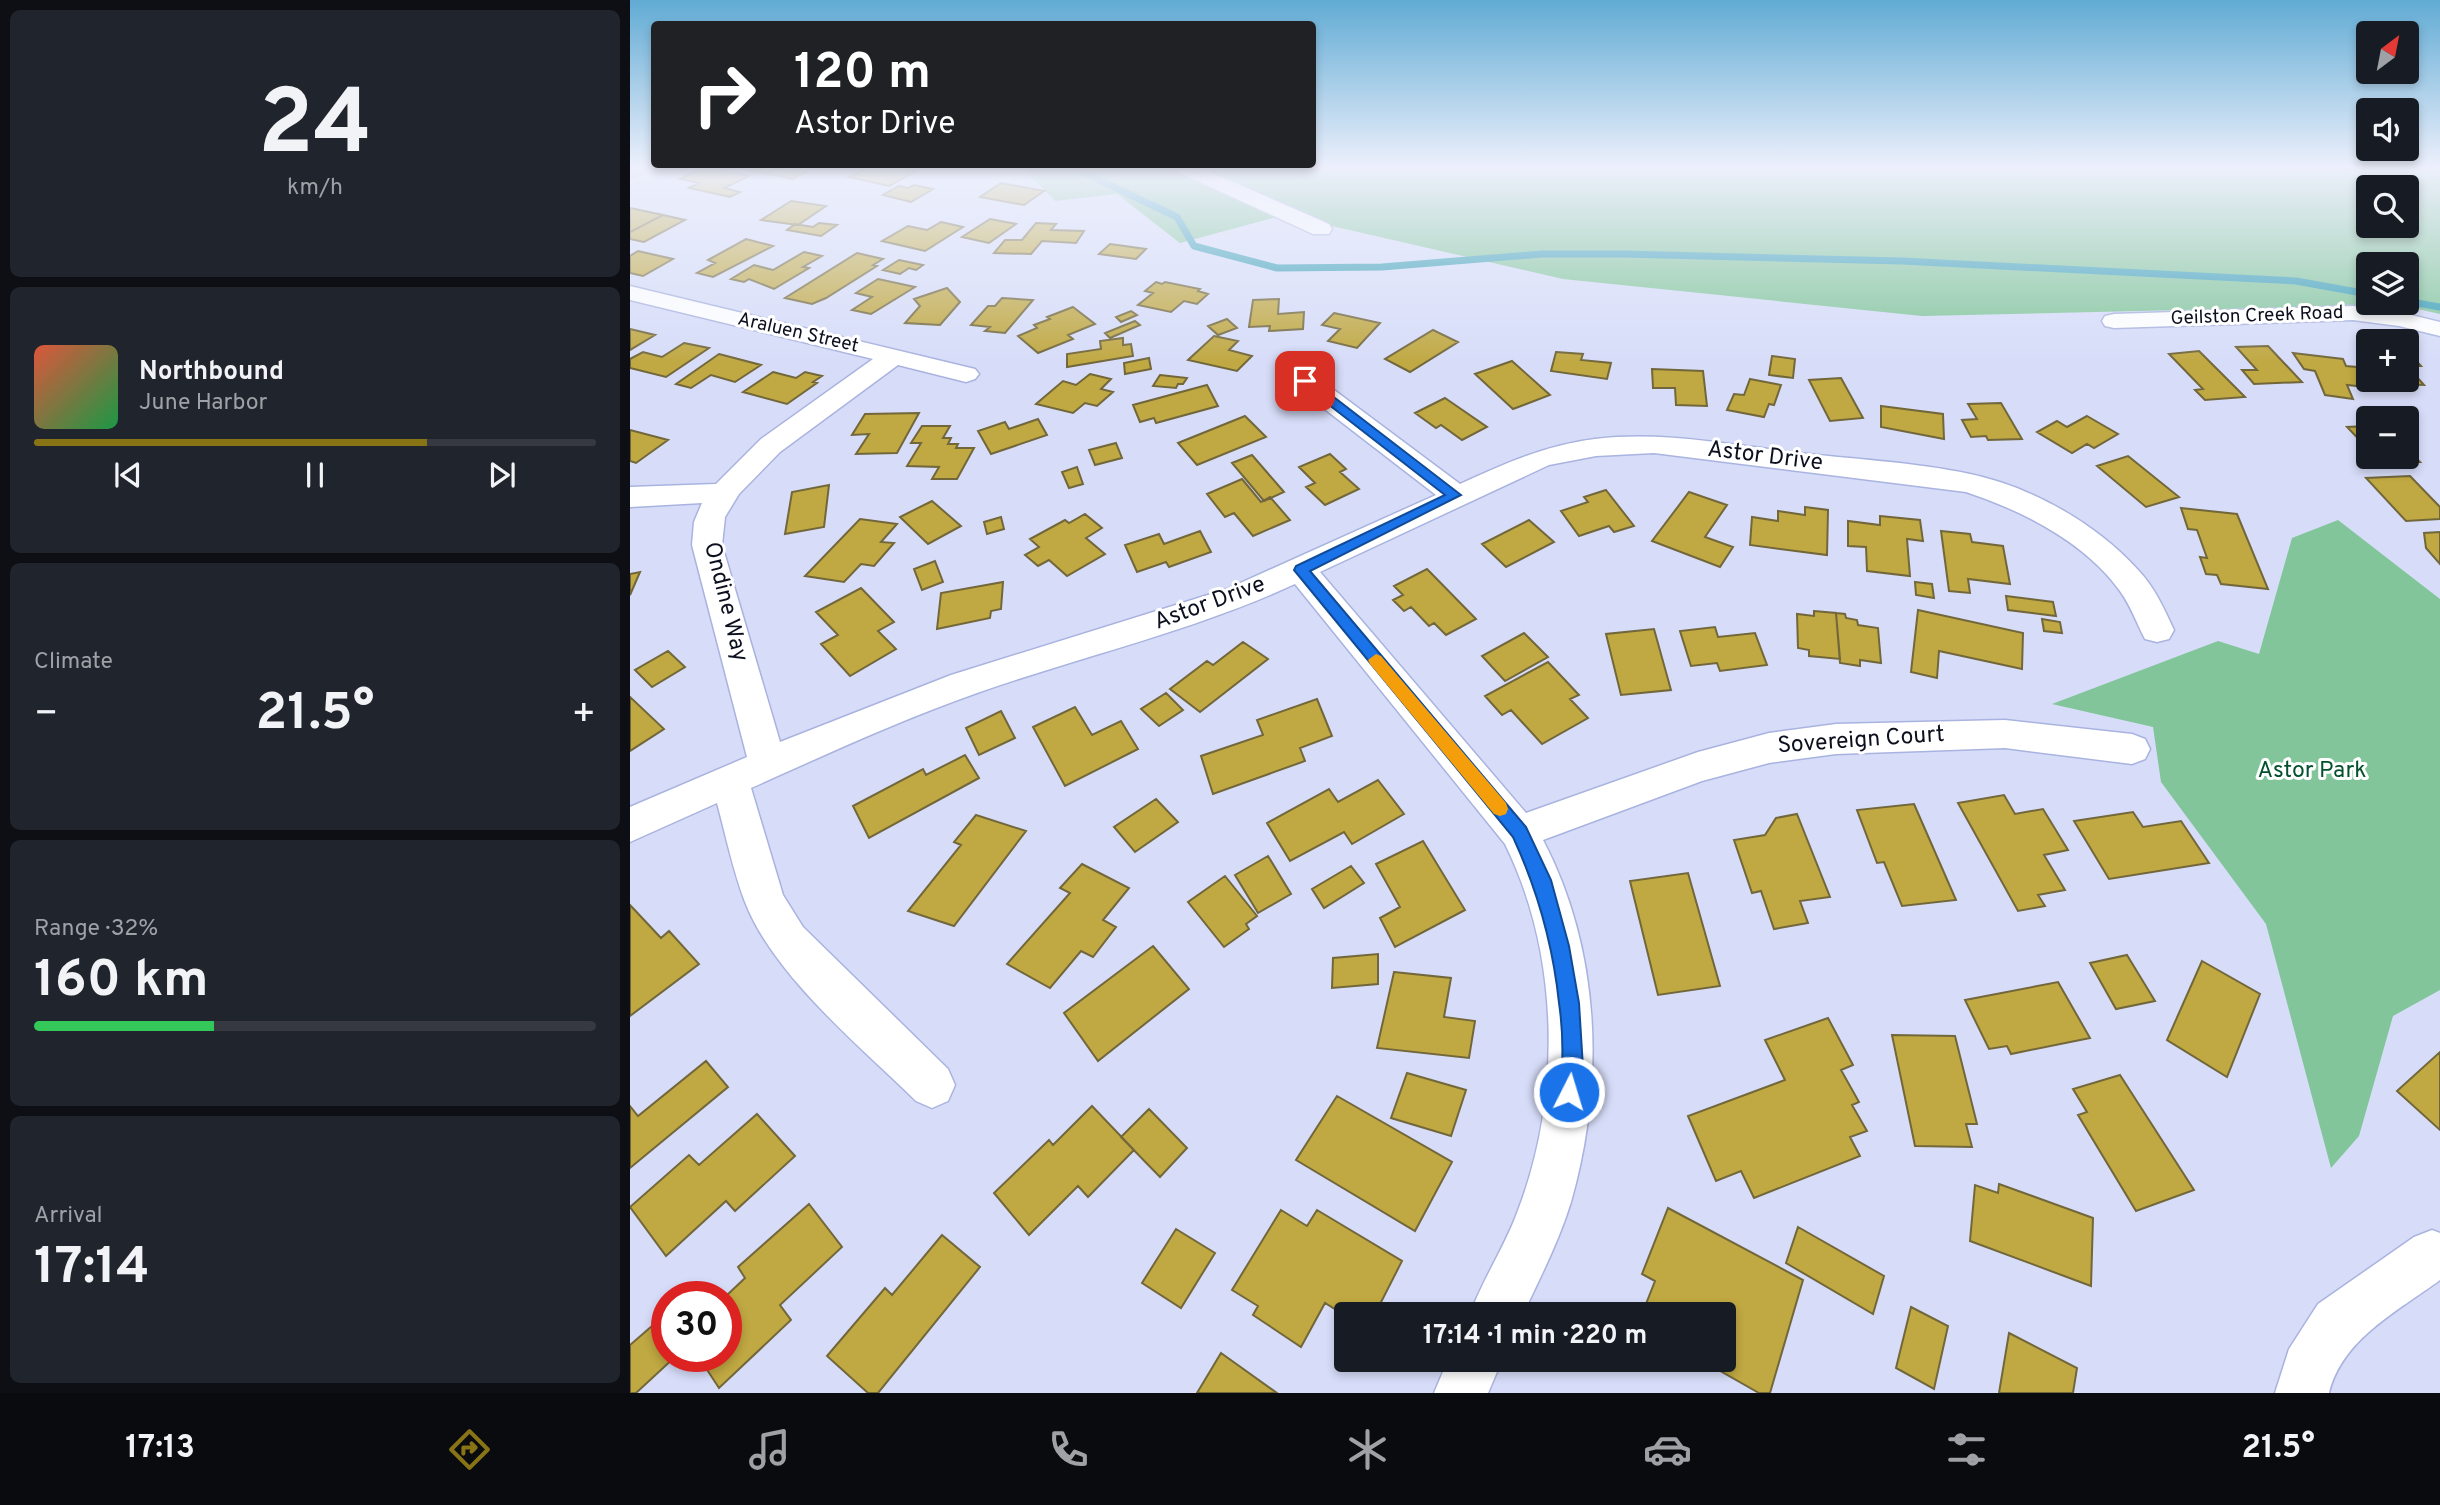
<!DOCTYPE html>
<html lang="en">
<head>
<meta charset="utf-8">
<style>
  :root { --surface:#171b24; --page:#20242c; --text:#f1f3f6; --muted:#9ea1a6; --line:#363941; --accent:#887315 }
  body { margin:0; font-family:Overpass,sans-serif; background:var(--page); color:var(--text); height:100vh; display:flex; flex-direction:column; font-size:26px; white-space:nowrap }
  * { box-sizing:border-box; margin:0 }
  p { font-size:23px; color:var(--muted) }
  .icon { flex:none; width:38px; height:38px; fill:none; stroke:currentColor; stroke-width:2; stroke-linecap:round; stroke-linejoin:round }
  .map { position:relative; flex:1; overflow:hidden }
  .panel { display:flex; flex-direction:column; gap:10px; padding:10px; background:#0d0f14; width:630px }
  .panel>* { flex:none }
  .banner { position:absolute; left:21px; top:21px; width:665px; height:147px; border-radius:7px; box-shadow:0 4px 10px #0003; background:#202124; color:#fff; overflow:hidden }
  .needle { width:46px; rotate:32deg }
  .tools { position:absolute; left:1726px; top:21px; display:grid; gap:14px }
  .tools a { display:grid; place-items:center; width:63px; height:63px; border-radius:7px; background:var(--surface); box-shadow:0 4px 10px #0003; font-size:35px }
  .speed { position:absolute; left:21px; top:1281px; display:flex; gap:14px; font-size:35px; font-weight:700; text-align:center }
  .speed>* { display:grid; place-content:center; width:91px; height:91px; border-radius:50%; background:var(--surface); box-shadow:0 4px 10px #0003; line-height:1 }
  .speed .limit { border:10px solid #d22; background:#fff; color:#111 }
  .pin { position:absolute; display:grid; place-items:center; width:60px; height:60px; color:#fff; margin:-30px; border-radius:14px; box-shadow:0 4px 10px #0006 }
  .me { position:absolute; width:77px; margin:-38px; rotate:5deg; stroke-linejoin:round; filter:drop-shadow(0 0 5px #0008) }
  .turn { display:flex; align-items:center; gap:24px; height:147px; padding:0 28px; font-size:32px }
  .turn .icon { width:91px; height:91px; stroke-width:2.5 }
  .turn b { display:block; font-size:49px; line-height:60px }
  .big { font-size:52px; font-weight:700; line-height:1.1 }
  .panel .widget { flex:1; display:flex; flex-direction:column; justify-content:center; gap:10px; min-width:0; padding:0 24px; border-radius:10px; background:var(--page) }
  .panel .dial { align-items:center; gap:0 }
  .dial b { font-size:91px; line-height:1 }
  .song { display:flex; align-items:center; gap:21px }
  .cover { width:84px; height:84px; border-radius:10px; background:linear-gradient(135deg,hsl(10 70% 55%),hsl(140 70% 35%)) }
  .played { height:7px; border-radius:4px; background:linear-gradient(90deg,var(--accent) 70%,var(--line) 70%) }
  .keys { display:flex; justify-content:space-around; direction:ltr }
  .heat { display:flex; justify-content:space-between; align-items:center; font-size:38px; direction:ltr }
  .charge { height:10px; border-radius:5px; background:linear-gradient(90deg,#34c759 32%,var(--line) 0) }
  .trip { position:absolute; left:704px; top:1302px; width:402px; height:70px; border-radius:7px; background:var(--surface); box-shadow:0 4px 10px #0003; font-weight:700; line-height:70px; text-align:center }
  .menu { display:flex; height:112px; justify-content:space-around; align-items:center; background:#090b0e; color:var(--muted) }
  .menu .icon { width:49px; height:49px }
  .menu .active { color:var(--accent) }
  .menu b { font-size:32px; color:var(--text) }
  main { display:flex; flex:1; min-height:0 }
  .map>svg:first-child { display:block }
  .green { fill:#82c59a; fill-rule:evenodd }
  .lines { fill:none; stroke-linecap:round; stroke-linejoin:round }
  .stream { stroke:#369eb5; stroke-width:7 }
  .building { fill:#c0a842; stroke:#72673b; stroke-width:2 }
  .street-casing { stroke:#a9b3df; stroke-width:3 }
  .primary-casing { stroke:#fff; stroke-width:3 }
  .street { fill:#fff; fill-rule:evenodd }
  .primary { fill:#e5b9da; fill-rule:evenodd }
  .route { fill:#1a73e8; stroke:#114b97; stroke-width:2 }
  .slow { fill:#f59e0b }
  .labels { text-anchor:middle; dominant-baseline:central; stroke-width:6; stroke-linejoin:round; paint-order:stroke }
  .far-street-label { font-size:19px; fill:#0c0f1e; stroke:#fff }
  .street-label { font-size:23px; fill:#0c0f1e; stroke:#fff }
  .park-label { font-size:23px; fill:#04512d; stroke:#fff }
</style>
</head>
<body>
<main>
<section class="panel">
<div class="widget dial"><b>24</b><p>km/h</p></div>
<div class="widget">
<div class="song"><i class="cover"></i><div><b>Northbound</b><p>June Harbor</p></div></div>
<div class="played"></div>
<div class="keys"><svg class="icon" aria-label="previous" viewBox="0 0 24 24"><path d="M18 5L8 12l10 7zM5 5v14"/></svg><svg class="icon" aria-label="pause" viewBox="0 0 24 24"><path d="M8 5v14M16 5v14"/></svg><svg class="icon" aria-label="next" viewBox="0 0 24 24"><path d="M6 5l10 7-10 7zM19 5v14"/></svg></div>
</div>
<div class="widget"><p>Climate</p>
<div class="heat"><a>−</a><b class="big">21.5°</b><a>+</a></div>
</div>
<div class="widget"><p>Range · 32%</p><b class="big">160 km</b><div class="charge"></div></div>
<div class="widget"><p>Arrival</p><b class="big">17:14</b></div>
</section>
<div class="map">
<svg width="1810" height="1393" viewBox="0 0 1810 1393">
  <rect width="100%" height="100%" fill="#d7ddf9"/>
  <!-- green -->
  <path class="green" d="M394 169H1810V314L1770 305 1292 316 933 279 654 215 550 243 487 194 425 201ZM1738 187H1776V226H1738ZM1738 264H1776V303H1738Z
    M1708 520 1810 599V990L1763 1016 1729 1136 1701 1168 1636 924 1531 782 1523 727 1422 704 1588 641 1629 654 1662 538Z"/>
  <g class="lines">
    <!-- stream -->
    <path class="stream" d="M446 169 547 217 564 246 647 268 752 267 912 254H994L1272 261 1666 281 1738 294
      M1776 301 1810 307"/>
  </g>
  <!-- building -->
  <path class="building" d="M71 169H84L119 176 94 188 110 192 100 197 59 188 69 183 50 179Z
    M113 169H168L178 171 163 179Z
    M235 169H274L286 171 259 186 219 177Z
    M371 183 414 191 394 205 350 197Z
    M284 185 303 189 281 202 253 195 269 186 278 188Z
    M161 201 196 206 168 225 131 220Z
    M0 208 33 215 0 232Z
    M33 215 55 220 14 242 0 239V232Z
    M360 219 386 224 359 243 332 237Z
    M311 222 333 227 295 251 252 241 278 226 297 230Z
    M189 223 207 225 191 236 157 230 165 224 183 227Z
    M406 223 426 224 421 230 454 231 446 243 412 241 401 254 364 253 375 240H392Z
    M116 239 143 246 83 277 67 273 85 263 78 260Z
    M480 244 516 249 506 259 469 254Z
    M8 251 43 259 13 276 0 273V256Z
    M174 252 192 256 173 267 179 268 144 289 119 279 114 282 101 279 124 265 143 270Z
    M227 253 253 259 243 265 247 266 196 298 182 304 155 298Z
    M269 260 293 265 286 270 279 268 270 274 253 270Z
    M248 279 285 287 241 314 222 310 242 297 226 293Z
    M526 282 532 284 535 282 570 289 568 291 578 294 567 304 554 301 541 312 508 305 523 293 515 291Z
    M317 288 330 302 310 325 275 323 290 306 284 299Z
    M372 298 403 300 375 333 355 331 360 327 341 325 358 306H365Z
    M649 299 648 314 674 312 673 329 639 331 640 326 619 327 623 300Z
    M443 307 465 324 438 335 443 339 408 353 388 336 407 328 404 325 420 319 417 317Z
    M501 311 507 315 491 322 486 317Z
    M704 313 750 323 727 348 698 341 710 329 692 325Z
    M597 319 607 328 588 335 578 326Z
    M505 321 510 325 480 338 475 333Z
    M0 329 25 335 0 350Z
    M803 330 828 342 780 372 755 359Z
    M584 336 608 341 599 350 622 356 607 371 558 360Z
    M493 338V345L501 344 503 356 437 367V354L471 349 470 341Z
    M54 343 79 348 36 377 0 368V359L13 352 32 357Z
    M1638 346 1672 382 1624 384 1612 370H1627L1606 347Z
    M1569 351 1615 397 1575 400 1565 390 1573 389 1539 354Z
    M926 352 953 354 951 360 981 363 977 379 921 371Z
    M1663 353 1713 359 1716 366 1727 367 1736 387 1717 385 1723 399 1695 395 1685 371 1674 369Z
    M89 354 131 365 105 382 81 375 61 388 46 384Z
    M1776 355H1781L1791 366H1777L1794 385 1758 384 1754 380H1776Z
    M1142 356 1165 359 1163 378 1139 375Z
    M519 358 521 369 495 374 494 363Z
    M882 361 920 395 883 409 845 374Z
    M1022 369 1073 371 1077 406 1046 405 1045 388H1023Z
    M143 372 166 378 175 372 192 376 183 382 187 383 157 404 113 392Z
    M460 374 481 379 471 389 483 392 467 406 455 403 443 413 406 404 433 381 446 385Z
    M530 375 557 378 553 384H548L546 388 523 386Z
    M1211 378 1233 418 1200 421 1179 380Z
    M1120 379 1151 385 1144 405 1139 404 1134 417 1097 410 1104 394 1114 395Z
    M577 385 588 406 526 423 524 418 510 422 503 405Z
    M815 398 857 427 832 440 811 425 806 428 785 413Z
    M1371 403 1392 439 1358 440 1356 436 1341 437 1332 420 1347 419 1338 404Z
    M1251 406 1313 414 1314 439 1251 427Z
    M289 413 267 453 226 454 239 434 222 435 235 414Z
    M615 416 636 437 567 465 548 443Z
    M1457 416 1488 434 1464 448 1457 444 1442 453 1407 432 1427 421 1437 427Z
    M408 419 417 435 361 454 348 431 375 422 379 429Z
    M292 426H320L313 438H321L318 444H328L326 448H344L327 479H302L309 467 277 466 291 443H281Z
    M1738 426V449L1717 427Z
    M0 430 38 440 6 463 0 461Z
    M486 443 492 458 465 465 459 450Z
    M1776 448 1790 462 1752 463 1745 457H1776Z
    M700 454 716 469 710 472 729 489 695 505 676 487 685 483 669 467Z
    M622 455 654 492 634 501 602 463Z
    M1498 456 1549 497 1516 507 1467 466Z
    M447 467 453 484 439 488 432 472Z
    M1780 476 1810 507V519L1776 521 1736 478Z
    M612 479 631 502 640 497 660 520 623 536 604 513 595 517 577 494Z
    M199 485 194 527 155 534 162 492Z
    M976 490 1004 526 984 532 979 526 949 536 931 511 958 502 954 497Z
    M1059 492 1097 505 1075 537 1103 547 1090 567 1022 541Z
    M302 501 331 526 298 544 270 517Z
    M1175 507 1198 510 1197 555 1120 545 1122 517 1148 521V511L1175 515Z
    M1551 508 1607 514 1638 589 1591 584 1587 575 1576 574 1570 557 1577 558 1567 530 1558 529Z
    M455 514 472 528 456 538 475 554 437 576 419 560 408 566 395 555 409 547 400 539 435 520 439 523Z
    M1250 516 1290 520 1293 541 1277 539 1280 576 1237 571 1236 547 1218 546V521L1250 525Z
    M371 517 374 529 357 534 354 522Z
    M230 519 267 524 251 542 264 543 244 566 231 564 214 582 175 576Z
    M899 520 924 542 876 567 852 544Z
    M570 531 581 552 539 567 536 562 507 572 495 545 529 534 534 544Z
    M1311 531 1340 534 1342 542 1373 546 1380 584 1338 579 1340 593 1319 591Z
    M1810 532V564L1796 548 1794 533Z
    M305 561 313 582 292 590 284 569Z
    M797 569 846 619 816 635 804 623 799 626 781 607 774 611 763 600 773 595 764 586Z
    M10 572 0 595V574Z
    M373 582 371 609 361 611 360 618 307 629 311 593Z
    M1285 582 1302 584 1304 598 1286 595Z
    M231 588 264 622 248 631 266 649 220 676 191 644 208 635 186 612Z
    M1376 596 1423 602 1426 616 1378 610Z
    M1288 610 1393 633 1392 669 1309 651 1307 678 1281 672Z
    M1184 611 1206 613 1210 659 1179 656V650L1168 648 1167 614 1184 616Z
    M1206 613 1215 614 1216 618 1227 620 1228 625 1248 628 1251 663 1230 660V666L1210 663Z
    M1412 619 1430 622 1432 633 1414 631Z
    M1085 627 1088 637 1125 633 1137 665 1090 671 1087 663 1061 666 1050 631Z
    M1024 629 1041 690 991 695 976 634Z
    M894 633 918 657 875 681 852 656Z
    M613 642 638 659 570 712 540 689 577 661 583 665Z
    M38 651 55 667 22 687 5 670Z
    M918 662 949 695 940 699 958 718 912 744 881 710 872 715 855 696Z
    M536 693 553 710 529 726 511 709Z
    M0 697 34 729 0 751Z
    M687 699 702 736 670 748 675 761 583 794 571 756 633 735 627 720Z
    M445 707 462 735 491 721 508 749 435 786 403 727Z
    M371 711 385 738 349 755 336 728Z
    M335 755 349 778 239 838 223 806 293 769 296 775Z
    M748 780 774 814 722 844 714 832 660 861 637 823 699 789 708 802Z
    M1374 795 1385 814 1413 809 1438 850 1414 855 1435 890 1408 895 1415 906 1388 911 1328 803Z
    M526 799 548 822 505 852 484 827Z
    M1284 804 1326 900 1272 906 1254 862 1247 863 1227 810Z
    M1503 812 1513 827 1551 821 1579 863 1479 879 1444 821Z
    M1167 814 1200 897 1170 901 1178 923 1144 929 1131 891 1122 893 1104 840 1135 835 1146 818Z
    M346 815 396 831 324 926 278 911 331 845 324 842Z
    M793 841 835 910 765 947 750 918 770 907 746 864Z
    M638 856 661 894 628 913 605 875Z
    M452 864 499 888 473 920 486 927 463 957 451 951 420 988 377 964 440 893 430 888Z
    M721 866 734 883 694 908 682 889Z
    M1058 873 1090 986 1028 995 1000 881Z
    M595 876 627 916 616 924 619 929 594 947 558 902Z
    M0 905 31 938 39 931 69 964 0 1016Z
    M523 946 559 989 468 1061 434 1013Z
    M748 954V984L702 988 703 958Z
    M1497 955 1525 1001 1486 1009 1460 963Z
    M1572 961 1630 994 1597 1077 1537 1040Z
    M764 972 821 978 814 1017 845 1021 839 1058 747 1048Z
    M1428 982 1460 1038 1381 1054 1377 1046 1359 1049 1335 1000Z
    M1198 1018 1223 1065 1211 1070 1229 1102 1222 1105 1237 1131 1220 1137 1230 1156 1124 1198 1111 1171 1086 1181 1058 1116 1155 1080 1135 1040Z
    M1262 1035 1325 1036 1347 1124H1336L1342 1147 1285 1146Z
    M1810 1052V1130L1767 1091Z
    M76 1061 98 1087 0 1168V1106L8 1116Z
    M777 1073 836 1090 821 1136 761 1118Z
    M1490 1075 1564 1190 1506 1211 1448 1115 1457 1112 1443 1089Z
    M707 1096 822 1162 785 1231 666 1160Z
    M462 1106 504 1150 458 1197 448 1186 399 1235 364 1193 419 1140 423 1145Z
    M519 1109 557 1148 530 1177 491 1137Z
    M127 1114 165 1156 105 1211 96 1201 36 1256 0 1207 59 1155 69 1165Z
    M1369 1184 1463 1218 1461 1286 1340 1241 1345 1185 1368 1193Z
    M179 1204 212 1247 150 1305 161 1320 89 1388 68 1356H96L95 1297 115 1278 108 1267Z
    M1038 1208 1173 1280 1140 1393H1129L1071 1360H1094V1314H1012L1025 1281 1012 1274Z
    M651 1210 677 1226 687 1210 772 1261 745 1314 716 1316 695 1303 671 1347 623 1315 628 1306 602 1290Z
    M1168 1227 1254 1276 1243 1314 1156 1263Z
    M546 1229 585 1253 551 1308 512 1283Z
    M312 1235 350 1267 248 1393H238L197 1356 255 1288 262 1295Z
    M1281 1307 1318 1326 1304 1389 1266 1368Z
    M37 1313V1356H46L6 1393H0V1345Z
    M1379 1333 1447 1368 1443 1393H1369Z
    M591 1353 647 1393H567Z"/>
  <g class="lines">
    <!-- street casing -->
    <g class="street-casing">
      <path id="street" d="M547 169H573L699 224 702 229 699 234H683L550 173Z
        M0 286 345 369 349 374 345 379 336 382 268 365 150 452 109 494 95 517 92 545 150 742 321 675 597 589 806 495 666 387 662 381 666 375 675 373 684 375 830 484C874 464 916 445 965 439 1030 431 1096 444 1161 452 1218 459 1285 462 1340 474 1402 487 1467 524 1509 571 1525 588 1534 609 1544 630L1539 639 1527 642 1515 639C1506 622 1501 606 1490 591 1455 542 1391 510 1336 492L1024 453 966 456 919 465 690 572 896 813 1068 752 1139 733 1206 724 1375 720 1502 734 1515 739 1520 749 1515 759 1502 764 1375 748 1206 754 1139 763 1072 781 913 840C971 951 975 1083 941 1202 929 1241 910 1278 893 1314H840C853 1279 874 1248 887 1213 932 1098 930 955 875 844L665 584C563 631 452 656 347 693 270 720 195 755 121 788L153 895 173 927 318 1069 325 1085 318 1101 302 1108 286 1101C230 1046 143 975 115 902 103 871 96 836 87 803L0 842V807L117 757 62 545 64 522 72 503 0 507V487L86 484 131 439 243 359 0 300Z
        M1723 306 1769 312 1810 322V336L1769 326 1723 320 1484 328 1475 326 1472 321 1475 316 1484 314Z
        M1802 1230 1810 1233V1280C1768 1311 1712 1339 1699 1393H1645L1659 1349 1688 1304 1784 1237Z
        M818 1360H872L858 1393H804Z"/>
    </g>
    <!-- primary casing -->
    <g class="primary-casing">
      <path id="primary" d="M0 169H20L17 174 0 181Z"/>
    </g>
    <!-- street -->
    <use href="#street" class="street"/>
    <!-- primary -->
    <use href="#primary" class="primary"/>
  </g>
  <!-- sky -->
  <linearGradient id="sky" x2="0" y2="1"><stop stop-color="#61abd4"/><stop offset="0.46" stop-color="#edf0fc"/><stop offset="1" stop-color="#edf0fc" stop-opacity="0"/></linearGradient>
  <rect width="1810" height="364" fill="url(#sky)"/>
  <!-- route -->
  <path class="route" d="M671 378H679L831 495 680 571 896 827 921 880 939 946 949 1003 953 1068 946 1099 939 1102 931 1099C927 1088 931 1079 932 1068 933 1047 932 1023 929 1003 923 945 907 889 883 837L664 570 666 566 815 495 671 383Z"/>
  <!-- slow -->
  <path class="slow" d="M746 654 751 656 876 803 878 809 876 814 870 816 864 814 740 664 738 660Z"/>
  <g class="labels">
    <!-- far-street labels -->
    <g class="far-street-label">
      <text transform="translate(1627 316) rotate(-2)">Geilston Creek Road</text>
      <text transform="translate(168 333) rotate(13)">Araluen Street</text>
    </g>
    <!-- street labels -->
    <g class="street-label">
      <text transform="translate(1135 457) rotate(7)">Astor Drive</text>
      <text transform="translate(95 602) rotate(76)">Ondine Way</text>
      <text transform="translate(580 604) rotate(-20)">Astor Drive</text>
      <text transform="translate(1231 741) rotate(-4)">Sovereign Court</text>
    </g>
    <!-- park labels -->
    <g class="park-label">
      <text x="1682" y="771">Astor Park</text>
    </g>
  </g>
</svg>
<div class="tools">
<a><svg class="needle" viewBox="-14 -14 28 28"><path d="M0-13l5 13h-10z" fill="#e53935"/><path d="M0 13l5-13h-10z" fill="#9ea1a6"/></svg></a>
<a><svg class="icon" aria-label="sound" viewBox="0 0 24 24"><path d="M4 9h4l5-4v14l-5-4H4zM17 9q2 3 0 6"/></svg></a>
<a><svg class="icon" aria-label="search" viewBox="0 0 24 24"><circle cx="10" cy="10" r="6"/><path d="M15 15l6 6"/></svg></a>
<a><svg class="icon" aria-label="layers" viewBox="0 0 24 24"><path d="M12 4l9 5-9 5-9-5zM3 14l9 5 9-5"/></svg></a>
<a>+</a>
<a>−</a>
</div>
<div class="speed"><div class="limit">30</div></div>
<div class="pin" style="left:675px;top:381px;background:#d93025"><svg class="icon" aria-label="arrive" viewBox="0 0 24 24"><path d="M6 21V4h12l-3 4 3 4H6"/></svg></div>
<svg class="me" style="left:939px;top:1092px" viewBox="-20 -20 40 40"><circle r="17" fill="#1a73e8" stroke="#fff" stroke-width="3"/><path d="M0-11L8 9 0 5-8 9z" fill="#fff"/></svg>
<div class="trip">17:14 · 1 min · 220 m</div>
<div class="banner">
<div class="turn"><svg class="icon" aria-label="right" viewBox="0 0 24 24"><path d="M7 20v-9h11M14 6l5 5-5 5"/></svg><div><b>120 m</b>Astor Drive</div></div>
</div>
</div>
</main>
<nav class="menu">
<b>17:13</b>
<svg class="icon active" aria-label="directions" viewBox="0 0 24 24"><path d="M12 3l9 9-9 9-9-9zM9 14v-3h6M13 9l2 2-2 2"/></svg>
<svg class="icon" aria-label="music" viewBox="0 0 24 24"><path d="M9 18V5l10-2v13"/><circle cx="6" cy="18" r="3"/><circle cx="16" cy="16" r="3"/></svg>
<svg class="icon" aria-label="phone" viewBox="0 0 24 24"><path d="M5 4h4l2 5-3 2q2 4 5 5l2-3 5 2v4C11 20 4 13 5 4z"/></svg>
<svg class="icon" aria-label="climate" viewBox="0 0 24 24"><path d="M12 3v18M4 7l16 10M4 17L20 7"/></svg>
<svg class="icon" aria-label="car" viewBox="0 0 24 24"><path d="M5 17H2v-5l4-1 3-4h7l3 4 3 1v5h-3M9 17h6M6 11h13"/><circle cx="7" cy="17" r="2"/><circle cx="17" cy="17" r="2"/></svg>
<svg class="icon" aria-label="filters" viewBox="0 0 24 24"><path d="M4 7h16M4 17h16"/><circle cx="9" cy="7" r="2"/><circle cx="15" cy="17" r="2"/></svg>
<b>21.5°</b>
</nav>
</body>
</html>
